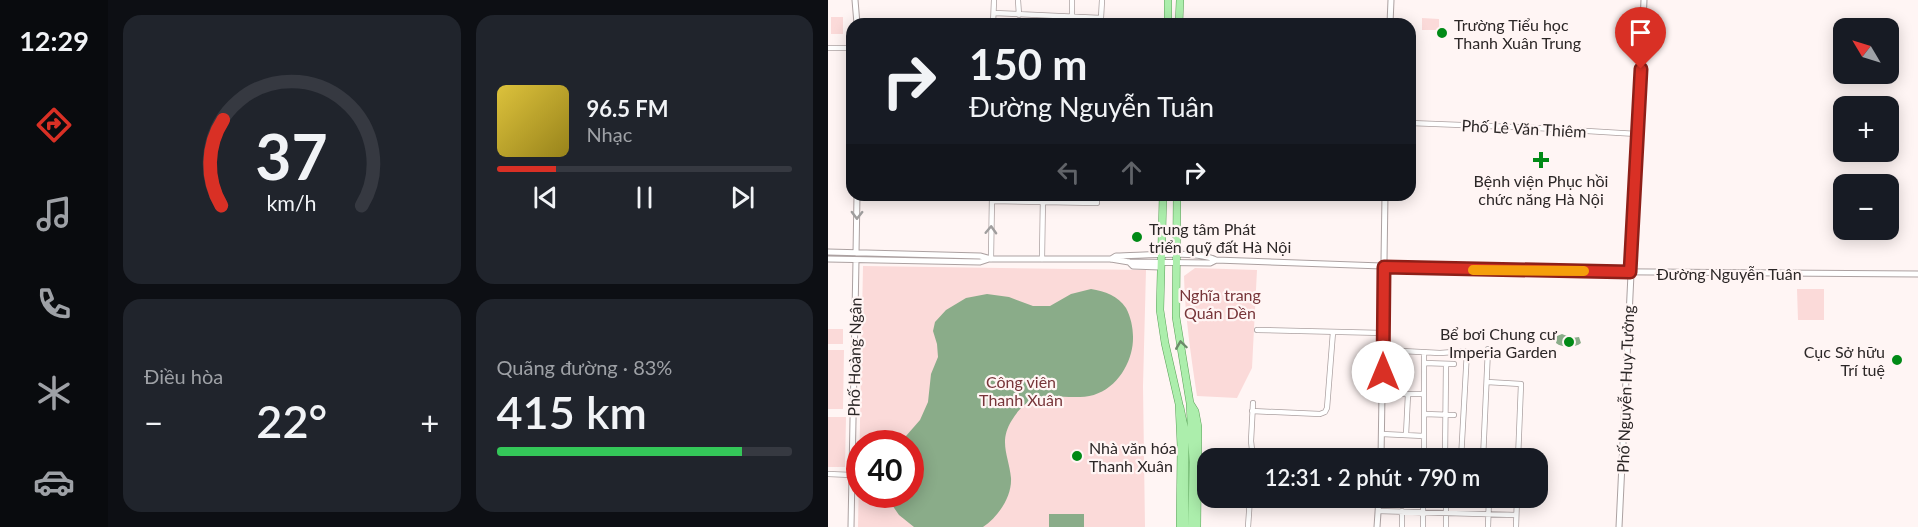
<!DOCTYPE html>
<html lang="vi">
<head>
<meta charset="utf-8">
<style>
  :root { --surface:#171b24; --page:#20242c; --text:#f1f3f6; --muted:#9ea1a6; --line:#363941; --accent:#d93025 }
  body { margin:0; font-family:Lato,sans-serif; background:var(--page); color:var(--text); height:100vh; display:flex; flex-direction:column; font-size:22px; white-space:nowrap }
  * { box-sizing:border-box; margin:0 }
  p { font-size:20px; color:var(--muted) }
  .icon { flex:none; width:33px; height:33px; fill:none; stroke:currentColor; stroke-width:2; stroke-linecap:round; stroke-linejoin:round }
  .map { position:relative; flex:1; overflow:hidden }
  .panel { display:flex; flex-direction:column; gap:15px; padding:15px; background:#0d0f14; width:720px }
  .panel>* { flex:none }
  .hud { position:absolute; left:18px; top:18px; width:570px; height:183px; border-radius:18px; box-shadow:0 3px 15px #0003; background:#171b24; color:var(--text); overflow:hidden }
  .needle { width:39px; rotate:308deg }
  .controls { position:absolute; left:1005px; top:18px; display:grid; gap:12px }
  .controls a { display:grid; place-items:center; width:66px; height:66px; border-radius:12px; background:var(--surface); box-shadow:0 3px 15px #0003; font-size:30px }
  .speed { position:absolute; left:18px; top:430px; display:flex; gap:12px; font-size:30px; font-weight:700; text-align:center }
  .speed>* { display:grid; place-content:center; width:78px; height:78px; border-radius:50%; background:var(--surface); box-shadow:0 3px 15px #0003; line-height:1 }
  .speed .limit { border:9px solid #d22; background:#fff; color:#111 }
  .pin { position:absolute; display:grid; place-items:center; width:51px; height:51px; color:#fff; margin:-62px -26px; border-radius:50% 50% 50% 0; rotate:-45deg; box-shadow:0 0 6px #0007 }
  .pin .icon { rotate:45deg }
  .me { position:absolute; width:66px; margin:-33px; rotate:0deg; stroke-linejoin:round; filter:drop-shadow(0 0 4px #0008) }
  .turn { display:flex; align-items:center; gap:21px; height:126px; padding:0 24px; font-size:27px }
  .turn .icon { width:78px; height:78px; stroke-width:2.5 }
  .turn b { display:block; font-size:42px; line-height:51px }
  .lanes { display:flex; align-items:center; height:57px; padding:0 24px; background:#0003; justify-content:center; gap:30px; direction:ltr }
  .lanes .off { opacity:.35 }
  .big { font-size:45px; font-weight:600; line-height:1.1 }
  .panel .widget { flex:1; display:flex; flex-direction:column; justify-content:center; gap:9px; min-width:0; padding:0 21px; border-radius:18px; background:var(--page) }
  .panel .dial { align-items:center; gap:0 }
  .dial svg { height:156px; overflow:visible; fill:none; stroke:var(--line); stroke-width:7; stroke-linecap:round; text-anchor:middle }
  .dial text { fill:var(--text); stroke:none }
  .song { display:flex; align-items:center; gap:18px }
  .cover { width:72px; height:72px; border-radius:9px; background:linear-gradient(135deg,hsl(50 70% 55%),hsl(50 70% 35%)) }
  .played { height:6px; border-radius:3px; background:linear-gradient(90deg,var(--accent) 20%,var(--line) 20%) }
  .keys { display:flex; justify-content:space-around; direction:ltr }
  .heat { display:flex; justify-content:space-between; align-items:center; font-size:33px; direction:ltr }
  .charge { height:9px; border-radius:4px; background:linear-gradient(90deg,#34c759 83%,var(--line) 0) }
  .panel .tiles { flex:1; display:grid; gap:15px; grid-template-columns:repeat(2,1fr) }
  .trip { position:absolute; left:369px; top:448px; width:351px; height:60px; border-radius:18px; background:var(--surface); box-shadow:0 3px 15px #0003; font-weight:600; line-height:60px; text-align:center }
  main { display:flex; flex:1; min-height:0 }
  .dock { display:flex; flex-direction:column; width:108px; justify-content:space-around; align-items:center; background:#090b0e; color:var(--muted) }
  .dock .icon { width:42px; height:42px }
  .dock .selected { color:var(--accent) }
  .dock b { font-size:27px; color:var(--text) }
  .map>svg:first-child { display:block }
  .green { fill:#fbdad9; fill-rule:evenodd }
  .water { fill:#8aac89 }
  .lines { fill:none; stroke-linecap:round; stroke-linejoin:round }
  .minor-casing { stroke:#aca1a1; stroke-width:6 }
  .tertiary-casing { stroke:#aca1a1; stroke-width:7 }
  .primary-casing { stroke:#5ba159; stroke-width:8 }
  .minor { stroke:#fff; stroke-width:4.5 }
  .tertiary { stroke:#fff; stroke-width:5 }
  .primary { stroke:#aceeac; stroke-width:7 }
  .oneway { stroke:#a09e9e }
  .oneway2 { stroke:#6c8a6a }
  .route-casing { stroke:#8d1f18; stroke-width:15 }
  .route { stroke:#d93025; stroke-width:10 }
  .slow { stroke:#f59e0b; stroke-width:10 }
  .poi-dot { fill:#018a16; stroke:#fff5f4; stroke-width:2 }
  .labels { text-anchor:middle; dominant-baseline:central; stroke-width:4.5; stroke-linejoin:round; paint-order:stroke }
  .poi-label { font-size:16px; fill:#2c2727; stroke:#fff5f4; text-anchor:start }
  .street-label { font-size:16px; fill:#2c2727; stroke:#fff5f4 }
  .park-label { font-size:16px; fill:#773539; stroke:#fff5f4 }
</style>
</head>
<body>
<main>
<nav class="dock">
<b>12:29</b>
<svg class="icon selected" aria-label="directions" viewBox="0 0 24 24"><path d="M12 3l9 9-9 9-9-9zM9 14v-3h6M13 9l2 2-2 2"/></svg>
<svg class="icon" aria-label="music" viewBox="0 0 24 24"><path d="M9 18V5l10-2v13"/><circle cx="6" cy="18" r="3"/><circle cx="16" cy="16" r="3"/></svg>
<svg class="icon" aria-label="phone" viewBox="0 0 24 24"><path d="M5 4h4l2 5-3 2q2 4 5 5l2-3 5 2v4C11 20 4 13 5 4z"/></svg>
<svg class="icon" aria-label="climate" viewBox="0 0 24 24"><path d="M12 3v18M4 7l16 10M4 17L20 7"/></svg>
<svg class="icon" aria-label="car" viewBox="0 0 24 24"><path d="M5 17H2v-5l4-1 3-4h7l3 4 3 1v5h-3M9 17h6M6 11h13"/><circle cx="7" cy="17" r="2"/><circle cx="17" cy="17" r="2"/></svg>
</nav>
<section class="panel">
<div class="tiles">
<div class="widget dial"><svg viewBox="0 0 100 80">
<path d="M14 69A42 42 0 1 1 86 69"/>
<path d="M14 69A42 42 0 0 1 15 25" stroke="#d93025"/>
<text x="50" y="56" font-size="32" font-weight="700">37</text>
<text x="50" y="72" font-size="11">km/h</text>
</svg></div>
<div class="widget">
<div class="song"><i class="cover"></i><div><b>96.5 FM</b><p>Nhạc</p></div></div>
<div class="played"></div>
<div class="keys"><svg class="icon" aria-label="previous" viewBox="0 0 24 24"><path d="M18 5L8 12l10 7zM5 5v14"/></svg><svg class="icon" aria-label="pause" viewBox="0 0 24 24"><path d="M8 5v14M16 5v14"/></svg><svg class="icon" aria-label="next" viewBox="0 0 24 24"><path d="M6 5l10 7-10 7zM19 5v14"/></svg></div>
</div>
<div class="widget"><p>Điều hòa</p>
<div class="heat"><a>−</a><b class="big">22°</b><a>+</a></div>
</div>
<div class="widget"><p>Quãng đường · 83%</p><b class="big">415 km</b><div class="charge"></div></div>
</div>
</section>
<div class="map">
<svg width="1090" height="527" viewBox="0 0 1090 527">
  <rect width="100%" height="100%" fill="#fff5f4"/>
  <!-- green -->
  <path class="green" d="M218 16 273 18V24H218Z
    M3 17H15V34H3Z
    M594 18 611 19V30H594Z
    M35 266 318 270 315 386 317 527H30ZM32 444H82V495H32Z
    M367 268 429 270 424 368 409 398 369 396C363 356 357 316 356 276Z
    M969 289H996V320H970Z
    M0 329H15V344H0Z
    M0 350H16L15 409H0Z
    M0 417H18L17 467H0Z"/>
  <!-- water -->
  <path class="water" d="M263 289C277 291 290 296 298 308 305 321 307 339 303 353 297 376 278 397 252 397 223 398 203 389 184 420 170 442 181 456 183 478 184 497 170 517 155 527H86L71 515 62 502 60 495H82V444H71L92 420 100 402 103 374 110 357 109 344 105 331 107 322 118 310 138 298 159 294 181 297 205 306H222L243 294Z
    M734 334 744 338 751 337 753 343C747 348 734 348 728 343L729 336Z
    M221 514H256V527H221Z"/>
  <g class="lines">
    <!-- minor casing -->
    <g class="minor-casing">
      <path id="minor" d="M190 0 191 15
        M166 13 273 18
        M244 17V0
        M273 18 274 0
        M165 24 166 0
        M273 24 340 23
        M0 48H24
        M582 123 709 128 809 134
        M164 201 269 203V195
        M163 259 164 195
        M214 259 215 195
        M429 330 555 333
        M555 350 612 353 639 351 633 459
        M596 353V459
        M596 363 626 364
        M659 382 693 384 690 459
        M555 394H596
        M425 403 423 441 425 459
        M424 411 492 414 497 412 499 408 505 332
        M596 414 626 415
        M554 434 596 436
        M578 435 580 394
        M617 459 618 364
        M655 459 660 349
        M0 474 24 475
        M618 498V527
        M550 511 688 515
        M420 527 422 498
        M574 527V511
        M595 527V498
        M660 527 661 498
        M688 527 689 498"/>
    </g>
    <!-- tertiary casing -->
    <g class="tertiary-casing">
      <path id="tertiary" d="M27 0 29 24
        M562 24 563 0
        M0 252 152 256 163 259H283L301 262 382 263 388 260 694 271 1090 274
        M28 253 29 195
        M0 259 152 262 161 259
        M283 259 288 256C312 256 369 250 388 260
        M301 262 305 266 332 267
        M553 459 557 195
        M23 527 28 260
        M549 527 551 498
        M791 527 816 0"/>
    </g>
    <!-- primary casing -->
    <g class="primary-casing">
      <path id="primary" d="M340 24V0
        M351 24 352 0
        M335 195 332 310 337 343 351 404 353 447 352 527
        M349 195 348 317 362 403 367 411 370 427 369 527
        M362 403 365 462 364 527
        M352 407 357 431V527"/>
    </g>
    <!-- minor -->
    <use href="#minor" class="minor"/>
    <!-- tertiary -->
    <use href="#tertiary" class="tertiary"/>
    <!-- primary -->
    <use href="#primary" class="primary"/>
  </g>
  <!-- one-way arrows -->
  <defs><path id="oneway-chevron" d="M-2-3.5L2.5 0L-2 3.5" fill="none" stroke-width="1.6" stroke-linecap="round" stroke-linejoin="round" transform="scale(1.5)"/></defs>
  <g class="oneway">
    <use href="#oneway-chevron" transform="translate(29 215) rotate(91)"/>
    <use href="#oneway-chevron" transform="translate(163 230) rotate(-88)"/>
  </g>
  <use class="oneway2" href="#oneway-chevron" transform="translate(353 345) rotate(-98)"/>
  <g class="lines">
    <!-- route casing -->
    <g class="route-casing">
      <path id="route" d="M555 372 556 267 802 272 813 69"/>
    </g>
    <!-- route -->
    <use href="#route" class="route"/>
    <!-- slow -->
    <path class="slow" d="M645 270 756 271"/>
  </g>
  <!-- markers -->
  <g class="poi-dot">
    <circle cx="614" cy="33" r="6"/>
    <path d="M710 151h6v6h6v6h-6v6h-6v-6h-6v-6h6z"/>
    <circle cx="309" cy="237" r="6"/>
    <circle cx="741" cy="342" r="6"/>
    <circle cx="1069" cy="360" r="6"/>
    <circle cx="249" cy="456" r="6"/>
  </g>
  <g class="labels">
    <!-- poi labels -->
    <g class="poi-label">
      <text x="626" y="24">Trường Tiểu học<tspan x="626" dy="18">Thanh Xuân Trung</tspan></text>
      <text x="713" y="180" text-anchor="middle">Bệnh viện Phục hồi<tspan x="713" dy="18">chức năng Hà Nội</tspan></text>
      <text x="321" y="228">Trung tâm Phát<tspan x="321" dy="18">triển quỹ đất Hà Nội</tspan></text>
      <text x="729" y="333" text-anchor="end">Bể bơi Chung cư<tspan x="729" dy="18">Imperia Garden</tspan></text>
      <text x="1057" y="351" text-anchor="end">Cục Sở hữu<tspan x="1057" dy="18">Trí tuệ</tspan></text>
      <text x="261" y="447">Nhà văn hóa<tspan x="261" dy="18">Thanh Xuân</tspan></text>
    </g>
    <!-- street labels -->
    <g class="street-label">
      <text transform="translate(696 128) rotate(3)">Phố Lê Văn Thiêm</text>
      <text x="901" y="273">Đường Nguyễn Tuân</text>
      <text transform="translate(26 357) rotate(-89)">Phố Hoàng Ngân</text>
      <text transform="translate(797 389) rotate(-88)">Phố Nguyễn Huy Tưởng</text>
    </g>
    <!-- park labels -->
    <g class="park-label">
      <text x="392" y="294">Nghĩa trang<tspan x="392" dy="18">Quán Dền</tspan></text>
      <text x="193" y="381">Công viên<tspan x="193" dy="18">Thanh Xuân</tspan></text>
    </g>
  </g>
</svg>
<div class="controls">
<a><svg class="needle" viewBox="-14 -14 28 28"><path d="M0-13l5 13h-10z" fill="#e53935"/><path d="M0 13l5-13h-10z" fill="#9ea1a6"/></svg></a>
<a>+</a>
<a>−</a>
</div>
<div class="speed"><div class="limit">40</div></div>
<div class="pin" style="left:813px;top:69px;background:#d93025"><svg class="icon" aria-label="arrive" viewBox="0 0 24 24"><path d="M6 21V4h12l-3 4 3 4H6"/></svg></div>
<svg class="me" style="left:555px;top:372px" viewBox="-20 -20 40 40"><circle r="19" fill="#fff"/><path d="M0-13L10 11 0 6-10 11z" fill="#d93025"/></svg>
<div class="trip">12:31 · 2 phút · 790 m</div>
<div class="hud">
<div class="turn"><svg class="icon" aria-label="right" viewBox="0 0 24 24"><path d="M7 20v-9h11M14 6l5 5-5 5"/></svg><div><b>150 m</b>Đường Nguyễn Tuân</div></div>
<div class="lanes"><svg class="icon off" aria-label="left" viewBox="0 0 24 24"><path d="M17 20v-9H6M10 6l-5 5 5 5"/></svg><svg class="icon off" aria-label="ahead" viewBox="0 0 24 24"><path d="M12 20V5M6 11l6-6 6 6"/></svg><svg class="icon" aria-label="right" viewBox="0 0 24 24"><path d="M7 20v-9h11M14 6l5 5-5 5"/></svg></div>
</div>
</div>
</main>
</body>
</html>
